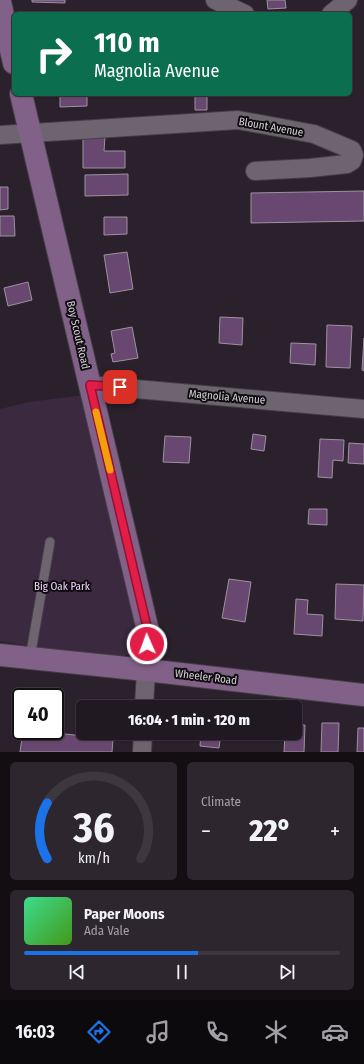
<!DOCTYPE html>
<html lang="en">
<head>
<meta charset="utf-8">
<style>
  :root { --surface:#201921; --page:#2d262e; --text:#f1f3f6; --muted:#a2a0a5; --line:#3d383f; --accent:#1a73e8 }
  body { margin:0; font-family:"Fira Sans Condensed",sans-serif; background:var(--page); color:var(--text); height:100vh; display:flex; flex-direction:column; font-size:15px; white-space:nowrap }
  * { box-sizing:border-box; margin:0 }
  p { font-size:13px; color:var(--muted) }
  .icon { flex:none; width:22px; height:22px; fill:none; stroke:currentColor; stroke-width:2; stroke-linecap:round; stroke-linejoin:round }
  .map { position:relative; height:752px; overflow:hidden }
  .sheet { display:flex; flex-direction:column; gap:10px; padding:10px; background:#120e12; flex:1 }
  .sheet>* { flex:none }
  .hud { position:absolute; left:12px; top:12px; width:340px; height:84px; border-radius:6px; box-shadow:0 1px 3px #0004,0 0 0 1px var(--line); background:#0b6e4f; color:#fff; overflow:hidden }
  .speed { position:absolute; left:12px; top:688px; display:flex; gap:8px; font-size:20px; font-weight:700; text-align:center }
  .speed>* { display:grid; place-content:center; width:52px; height:52px; border-radius:50%; background:var(--surface); box-shadow:0 1px 3px #0004,0 0 0 1px var(--line); line-height:1 }
  .speed .limit { border:2px solid #111; border-radius:6px; background:#fff; color:#111 }
  .pin { position:absolute; display:grid; place-items:center; width:34px; height:34px; color:#fff; margin:-17px; border-radius:8px; box-shadow:0 2px 6px #0006 }
  .me { position:absolute; width:44px; margin:-22px; rotate:358deg; stroke-linejoin:round; filter:drop-shadow(0 0 3px #0008) }
  .turn { display:flex; align-items:center; gap:14px; height:84px; padding:0 16px; font-size:18px }
  .turn .icon { width:52px; height:52px; stroke-width:2.5 }
  .turn b { display:block; font-size:28px; line-height:34px }
  .big { font-size:30px; font-weight:800; line-height:1.1 }
  .sheet .tile { flex:1; display:flex; flex-direction:column; justify-content:center; gap:6px; min-width:0; padding:0 14px; border-radius:6px; background:var(--page) }
  .sheet .dial { align-items:center; gap:0 }
  .dial svg { height:104px; overflow:visible; fill:none; stroke:var(--line); stroke-width:7; stroke-linecap:round; text-anchor:middle }
  .dial text { fill:var(--text); stroke:none }
  .song { display:flex; align-items:center; gap:12px }
  .cover { width:48px; height:48px; border-radius:6px; background:linear-gradient(135deg,hsl(150 70% 55%),hsl(100 70% 35%)) }
  .played { height:4px; border-radius:2px; background:linear-gradient(90deg,var(--accent) 55%,var(--line) 55%) }
  .keys { display:flex; justify-content:space-around; direction:ltr }
  .heat { display:flex; justify-content:space-between; align-items:center; font-size:22px; direction:ltr }
  .sheet .tiles { flex:1; display:grid; gap:10px; grid-template-columns:1fr 1fr }
  .tile:last-child { grid-column:span 2 }
  .trip { position:absolute; left:76px; top:700px; width:226px; height:40px; border-radius:6px; background:var(--surface); box-shadow:0 1px 3px #0004,0 0 0 1px var(--line); font-weight:800; line-height:40px; text-align:center }
  .tabs { display:flex; height:64px; justify-content:space-around; align-items:center; background:#0d0a0d; color:var(--muted) }
  .tabs .icon { width:28px; height:28px }
  .tabs .selected { color:var(--accent) }
  .tabs b { font-size:18px; color:var(--text) }
  .map>svg:first-child { display:block }
  .green { fill:#3b2940 }
  .building { fill:#684870; stroke:#9c929f }
  .lines { fill:none; stroke-linecap:round; stroke-linejoin:round }
  .lane-casing { stroke:#443e46; stroke-width:11 }
  .street-casing { stroke:#443e46; stroke-width:20 }
  .secondary-casing { stroke:#443e46; stroke-width:24 }
  .lane { stroke:#6e6470; stroke-width:9 }
  .street { stroke:#6e6470; stroke-width:18 }
  .secondary { stroke:#826189; stroke-width:22 }
  .route-casing { stroke:#92132f; stroke-width:10 }
  .route { stroke:#e11d48; stroke-width:7 }
  .slow { stroke:#f59e0b; stroke-width:7 }
  .labels { text-anchor:middle; dominant-baseline:central; stroke-width:4; stroke-linejoin:round; paint-order:stroke }
  .street-label { font-size:11px; fill:#d4cfd6; stroke:#100d11 }
  .park-label { font-size:11px; fill:#f2d2fa; stroke:#100d11 }
</style>
</head>
<body>
<div class="map">
<svg width="364" height="752" viewBox="0 0 364 752">
  <rect width="100%" height="100%" fill="#2a212c"/>
  <!-- green -->
  <path class="green" d="M85 395 135 626 134 652 125 656 42 648 0 641V409L29 402Z"/>
  <!-- building -->
  <path class="building" d="M32 0H65V3L32 2Z
    M267 0H285L286 8 268 9Z
    M60 94H87V106L60 107Z
    M195 94H213H207V110H195Z
    M83 137H105L104 151H125V168H83Z
    M128 174V195L85 196V175Z
    M0 187H8V209L0 210Z
    M364 191V221L251 223V193Z
    M0 216H14L15 236H0Z
    M104 217H127V234L104 235Z
    M127 252 133 289 110 293 104 255Z
    M28 282 32 300 8 306 4 288Z
    M220 317 243 318 242 345 219 343Z
    M327 325 352 326 350 368 326 367Z
    M132 327 138 358 113 362 111 354 115 353 111 331Z
    M364 338V371L362 370Z
    M291 343 316 344 315 365 290 363Z
    M253 434 266 436 264 451 251 449Z
    M165 436 191 437 189 463 163 462Z
    M320 439 344 440 343 461 333 460 332 478 318 477Z
    M349 443 364 444V464L348 463Z
    M309 509H327V525L308 524Z
    M229 579 251 582 245 622 222 618Z
    M336 584 364 585 363 621 335 619Z
    M296 599 308 600 307 614 323 615 322 636 294 634Z
    M322 723H339L338 752H321Z
    M295 725H305L304 752H284L285 733H295Z
    M358 728H364V752H357Z
    M23 731H36L113 739 112 752H20Z
    M201 733H221L219 748 200 746Z"/>
  <g class="lines">
    <!-- lane casing -->
    <g class="lane-casing">
      <path id="lane" d="M30 658 50 542"/>
    </g>
    <!-- street casing -->
    <g class="street-casing">
      <path id="street" d="M215 0 245 14
        M331 14 348 0
        M0 135 238 120 314 134 352 150 354 155 352 161 347 164 310 168 255 171
        M90 385 364 409
        M144 707 146 670
        M142 752 143 733"/>
    </g>
    <!-- secondary casing -->
    <g class="secondary-casing">
      <path id="secondary" d="M0 2 14 63
        M21 94 148 631 146 670
        M0 655 146 670 364 695"/>
    </g>
    <!-- lane -->
    <use href="#lane" class="lane"/>
    <!-- street -->
    <use href="#street" class="street"/>
    <!-- secondary -->
    <use href="#secondary" class="secondary"/>
  </g>
  <g class="lines">
    <!-- route casing -->
    <g class="route-casing">
      <path id="route" d="M120 387 90 385 148 631 147 644"/>
    </g>
    <!-- route -->
    <use href="#route" class="route"/>
    <!-- slow -->
    <path class="slow" d="M96 412 110 470"/>
  </g>
  <g class="labels">
    <!-- street labels -->
    <g class="street-label">
      <text transform="translate(271 127) rotate(10)">Blount Avenue</text>
      <text transform="translate(78 335) rotate(77)">Boy Scout Road</text>
      <text transform="translate(227 397) rotate(5)">Magnolia Avenue</text>
      <text transform="translate(206 677) rotate(7)">Wheeler Road</text>
    </g>
    <!-- park labels -->
    <g class="park-label">
      <text x="62" y="586">Big Oak Park</text>
    </g>
  </g>
</svg>
<div class="speed"><div class="limit">40</div></div>
<div class="pin" style="left:120px;top:387px;background:#d93025"><svg class="icon" aria-label="arrive" viewBox="0 0 24 24"><path d="M6 21V4h12l-3 4 3 4H6"/></svg></div>
<svg class="me" style="left:147px;top:644px" viewBox="-20 -20 40 40"><circle r="17" fill="#e11d48" stroke="#fff" stroke-width="3"/><path d="M0-11L8 9 0 5-8 9z" fill="#fff"/></svg>
<div class="trip">16:04 · 1 min · 120 m</div>
<div class="hud">
<div class="turn"><svg class="icon" aria-label="right" viewBox="0 0 24 24"><path d="M7 20v-9h11M14 6l5 5-5 5"/></svg><div><b>110 m</b>Magnolia Avenue</div></div>
</div>
</div>
<section class="sheet">
<div class="tiles">
<div class="tile dial"><svg viewBox="0 0 100 80">
<path d="M14 69A42 42 0 1 1 86 69"/>
<path d="M14 69A42 42 0 0 1 14 26" stroke="#1a73e8"/>
<text x="50" y="56" font-size="32" font-weight="700">36</text>
<text x="50" y="72" font-size="11">km/h</text>
</svg></div>
<div class="tile"><p>Climate</p>
<div class="heat"><a>−</a><b class="big">22°</b><a>+</a></div>
</div>
<div class="tile">
<div class="song"><i class="cover"></i><div><b>Paper Moons</b><p>Ada Vale</p></div></div>
<div class="played"></div>
<div class="keys"><svg class="icon" aria-label="previous" viewBox="0 0 24 24"><path d="M18 5L8 12l10 7zM5 5v14"/></svg><svg class="icon" aria-label="pause" viewBox="0 0 24 24"><path d="M8 5v14M16 5v14"/></svg><svg class="icon" aria-label="next" viewBox="0 0 24 24"><path d="M6 5l10 7-10 7zM19 5v14"/></svg></div>
</div>
</div>
</section>
<nav class="tabs">
<b>16:03</b>
<svg class="icon selected" aria-label="directions" viewBox="0 0 24 24"><path d="M12 3l9 9-9 9-9-9zM9 14v-3h6M13 9l2 2-2 2"/></svg>
<svg class="icon" aria-label="music" viewBox="0 0 24 24"><path d="M9 18V5l10-2v13"/><circle cx="6" cy="18" r="3"/><circle cx="16" cy="16" r="3"/></svg>
<svg class="icon" aria-label="phone" viewBox="0 0 24 24"><path d="M5 4h4l2 5-3 2q2 4 5 5l2-3 5 2v4C11 20 4 13 5 4z"/></svg>
<svg class="icon" aria-label="climate" viewBox="0 0 24 24"><path d="M12 3v18M4 7l16 10M4 17L20 7"/></svg>
<svg class="icon" aria-label="car" viewBox="0 0 24 24"><path d="M5 17H2v-5l4-1 3-4h7l3 4 3 1v5h-3M9 17h6M6 11h13"/><circle cx="7" cy="17" r="2"/><circle cx="17" cy="17" r="2"/></svg>
</nav>
</body>
</html>
